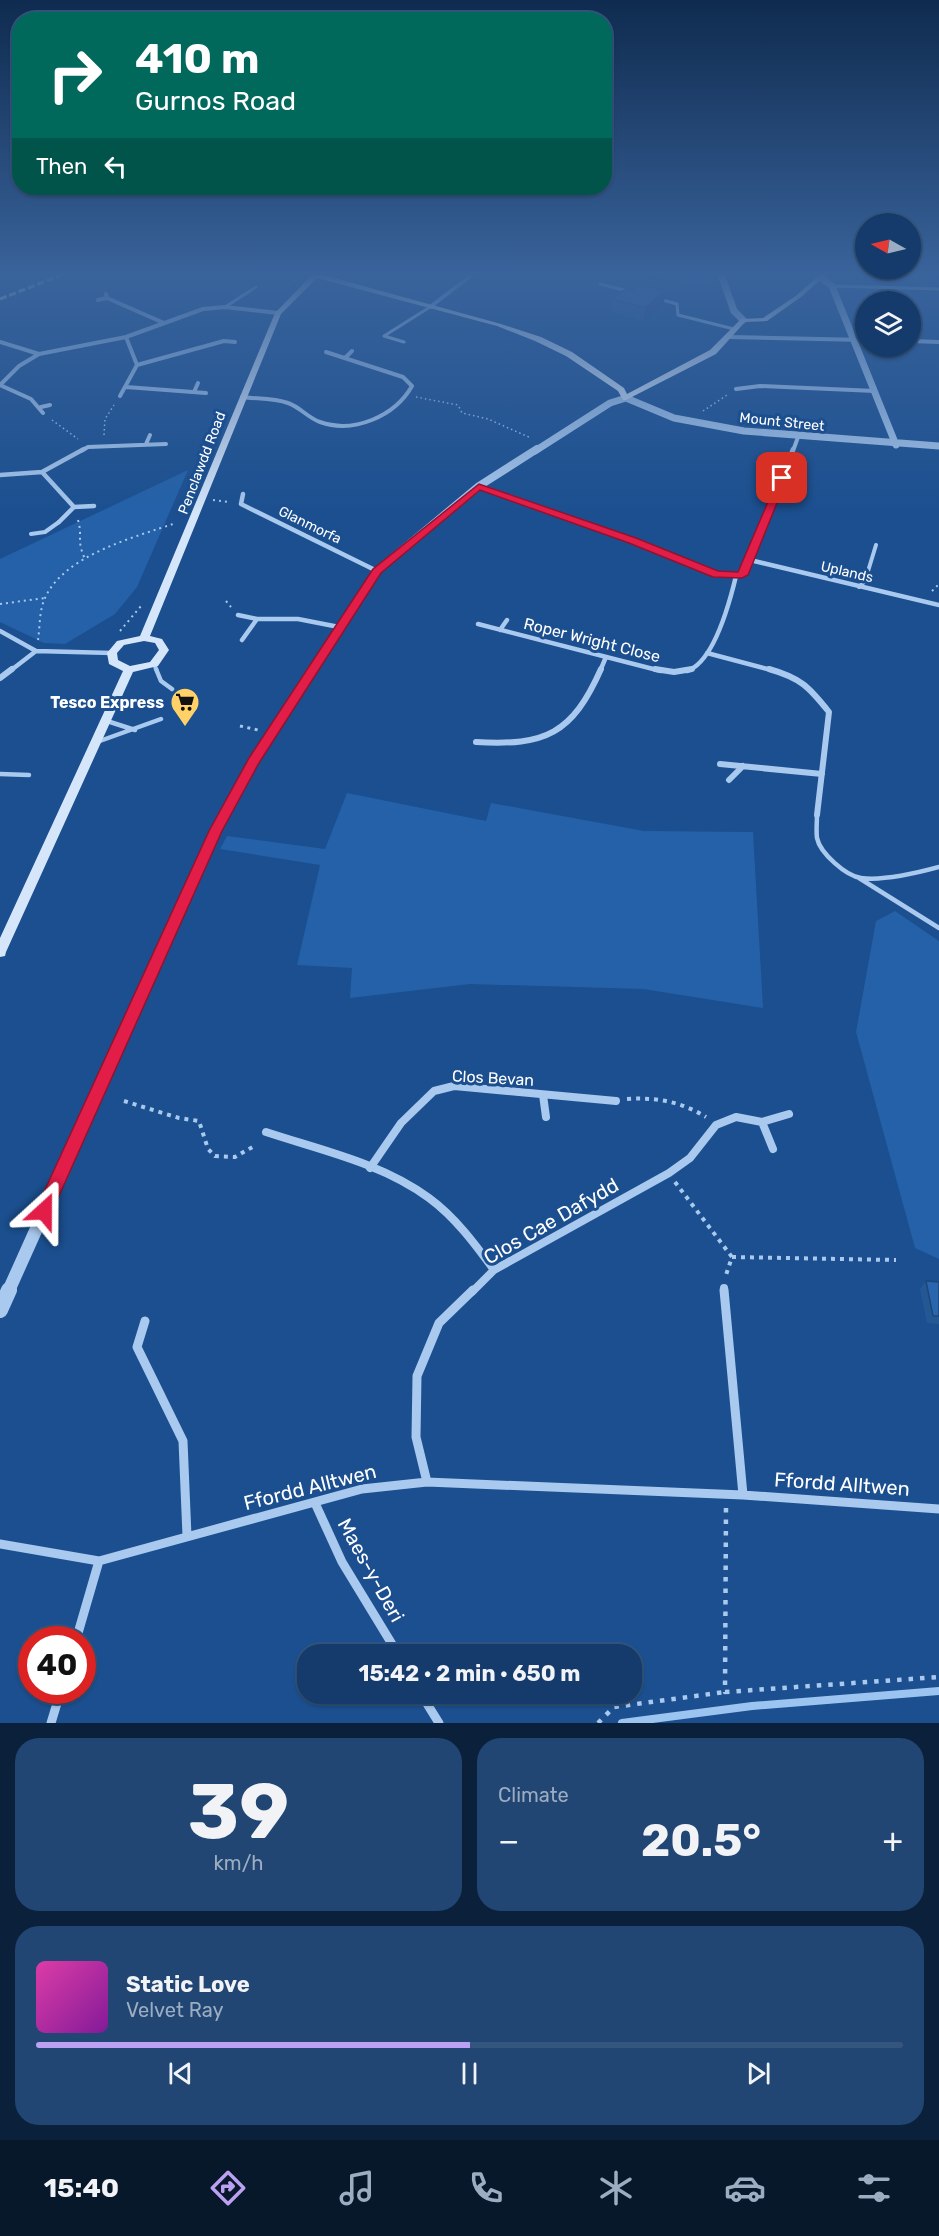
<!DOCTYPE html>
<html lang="en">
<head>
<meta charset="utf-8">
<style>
  :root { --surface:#143b6b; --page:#214673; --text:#f1f3f6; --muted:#9dadc1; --line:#33557e; --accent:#bca0f2 }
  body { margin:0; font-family:Rubik,sans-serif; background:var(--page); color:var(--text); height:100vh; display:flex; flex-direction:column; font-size:22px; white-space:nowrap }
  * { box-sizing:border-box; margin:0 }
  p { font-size:20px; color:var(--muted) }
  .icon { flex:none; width:33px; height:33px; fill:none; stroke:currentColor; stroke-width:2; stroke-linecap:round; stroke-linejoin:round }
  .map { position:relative; height:1723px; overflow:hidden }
  .sheet { display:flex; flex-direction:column; gap:15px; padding:15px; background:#0b203b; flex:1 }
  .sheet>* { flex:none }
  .guide { position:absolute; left:12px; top:12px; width:600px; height:183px; border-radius:24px; box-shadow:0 2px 4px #0004,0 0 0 2px var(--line); background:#00695c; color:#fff; overflow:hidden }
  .needle { width:39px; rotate:278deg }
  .fabs { position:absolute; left:855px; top:213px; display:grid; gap:12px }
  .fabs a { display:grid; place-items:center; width:66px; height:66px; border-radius:50%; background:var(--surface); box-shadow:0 2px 4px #0004,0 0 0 2px var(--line); font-size:30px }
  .speed { position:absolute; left:18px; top:1626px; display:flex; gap:12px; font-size:30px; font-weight:700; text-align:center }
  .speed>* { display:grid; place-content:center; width:78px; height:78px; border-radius:50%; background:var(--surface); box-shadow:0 2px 4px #0004,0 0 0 2px var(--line); line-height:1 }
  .speed .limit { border:9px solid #d22; background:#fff; color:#111 }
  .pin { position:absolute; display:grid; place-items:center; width:51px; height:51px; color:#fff; margin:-26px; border-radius:12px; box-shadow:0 3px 9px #0006 }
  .me { position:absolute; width:66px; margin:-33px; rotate:24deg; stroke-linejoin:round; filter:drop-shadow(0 0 4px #0008) }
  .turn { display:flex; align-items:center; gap:21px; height:126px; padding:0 24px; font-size:27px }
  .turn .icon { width:78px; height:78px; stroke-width:2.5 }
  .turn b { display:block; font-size:42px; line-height:51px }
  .then { display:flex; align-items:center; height:57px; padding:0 24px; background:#0003; gap:12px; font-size:22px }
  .big { font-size:45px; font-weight:700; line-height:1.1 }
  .sheet .widget { flex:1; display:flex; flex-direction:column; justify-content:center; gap:9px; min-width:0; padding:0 21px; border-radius:24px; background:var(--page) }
  .sheet .dial { align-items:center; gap:0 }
  .dial b { font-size:78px; line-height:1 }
  .song { display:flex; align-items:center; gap:18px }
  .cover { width:72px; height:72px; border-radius:9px; background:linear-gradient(135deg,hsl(320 70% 55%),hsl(290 70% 35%)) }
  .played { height:6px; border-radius:3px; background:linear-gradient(90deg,var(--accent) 50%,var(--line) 50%) }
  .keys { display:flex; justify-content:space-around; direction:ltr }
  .heat { display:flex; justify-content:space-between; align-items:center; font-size:33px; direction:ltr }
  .sheet .tiles { flex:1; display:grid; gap:15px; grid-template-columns:1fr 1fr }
  .widget:last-child { grid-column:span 2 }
  .trip { position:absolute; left:297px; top:1644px; width:345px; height:60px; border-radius:24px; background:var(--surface); box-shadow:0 2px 4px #0004,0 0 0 2px var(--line); font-weight:700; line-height:60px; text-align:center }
  .tab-bar { display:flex; height:96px; justify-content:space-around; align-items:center; background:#08182b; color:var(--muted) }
  .tab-bar .icon { width:42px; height:42px }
  .tab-bar .active { color:var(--accent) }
  .tab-bar b { font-size:27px; color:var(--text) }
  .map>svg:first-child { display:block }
  .green { fill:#2461a8 }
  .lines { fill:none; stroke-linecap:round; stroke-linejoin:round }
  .stream { stroke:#9cc4f0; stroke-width:8 }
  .path-far4 { stroke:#a9c9ee; stroke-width:1.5; stroke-dasharray:1.5 3; stroke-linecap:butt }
  .path-far3 { stroke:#a9c9ee; stroke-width:2; stroke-dasharray:2 4; stroke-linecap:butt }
  .path-far2 { stroke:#a9c9ee; stroke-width:3; stroke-dasharray:3 4.5; stroke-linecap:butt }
  .path-far1 { stroke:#a9c9ee; stroke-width:4; stroke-dasharray:4 5; stroke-linecap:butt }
  .path { stroke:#a9c9ee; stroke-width:4.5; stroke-dasharray:4.5 7; stroke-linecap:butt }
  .service-far2 { stroke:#a9c9ee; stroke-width:3 }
  .service-far1 { stroke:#a9c9ee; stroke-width:4 }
  .service { stroke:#a9c9ee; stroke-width:4.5 }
  .minor-far4 { stroke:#a9c9ee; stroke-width:4 }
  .minor-far3 { stroke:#a9c9ee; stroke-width:4.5 }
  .minor-far2 { stroke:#a9c9ee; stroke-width:6 }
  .minor-far1 { stroke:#a9c9ee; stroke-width:8 }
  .minor { stroke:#a9c9ee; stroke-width:9 }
  .tertiary-far4 { stroke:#a9c9ee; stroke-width:7 }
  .tertiary-far3 { stroke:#a9c9ee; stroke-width:8 }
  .tertiary-far2 { stroke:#a9c9ee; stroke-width:10 }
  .tertiary-far1 { stroke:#a9c9ee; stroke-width:13 }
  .tertiary { stroke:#a9c9ee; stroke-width:16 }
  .secondary { fill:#d6e6fa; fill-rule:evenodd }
  .rail { stroke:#fff; stroke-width:3; stroke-dasharray:7 3; stroke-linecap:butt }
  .wall { fill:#245895 }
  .shaded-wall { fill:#1d4779 }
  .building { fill:#2a66ad; stroke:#1d4779; stroke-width:1.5 }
  .route { fill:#e11d48; stroke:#92132f; stroke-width:1.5 }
  .labels { text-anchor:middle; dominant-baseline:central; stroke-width:6; stroke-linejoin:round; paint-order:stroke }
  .far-street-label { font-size:14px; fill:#fff; stroke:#1b4f8f }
  .street-label { font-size:16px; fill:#fff; stroke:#1b4f8f }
  .poi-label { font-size:16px; font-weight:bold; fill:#fff; stroke:#1b4f8f; text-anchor:end }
  .near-street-label { font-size:20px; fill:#fff; stroke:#1b4f8f }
</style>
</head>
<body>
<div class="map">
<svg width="939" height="1723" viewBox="0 0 939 1723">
  <rect width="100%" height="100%" fill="#1b4f8f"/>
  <!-- green -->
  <path class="green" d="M646 274H712L714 284 684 282Z
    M188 470 137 587 115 614 65 644 44 643 0 622V559Z
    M347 793 486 821 491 803 644 831 753 832 763 1008 643 989 470 984 350 998 352 968 297 965 320 865 220 849 227 836 325 849Z
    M895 911 939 941V1259L915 1248 856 1032 876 921Z"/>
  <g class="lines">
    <!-- stream -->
    <path class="stream" d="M622 1723 752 1706 939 1691"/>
    <!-- path-far4 -->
    <path class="path-far4" d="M288 274 296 281
      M416 397 458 405 462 413 488 419 531 438
      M703 411 727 395
      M52 420 78 439
      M104 435 105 419 114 405"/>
    <!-- path-far3 -->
    <path class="path-far3" d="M213 500 230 502
      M78 520C83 537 76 540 85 559
      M932 591 939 584
      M226 601 231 607
      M0 604 45 598
      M120 631 141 606
      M38 640C40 627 39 611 45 598 64 555 135 537 176 523"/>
    <!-- path-far2 -->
    <path class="path-far2" d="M240 726 258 730"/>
    <!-- path-far1 -->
    <path class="path-far1" d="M627 1099C656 1097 682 1102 706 1117
      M124 1101 179 1118 199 1121 208 1149 215 1156 235 1157 256 1145
      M675 1182 732 1257 726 1275
      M732 1257 896 1260"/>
    <!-- path -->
    <path class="path" d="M726 1508 725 1692 939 1677
      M598 1723 614 1707 725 1692"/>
    <!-- service-far2 -->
    <path class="service-far2" d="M600 284 628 291
      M832 286 939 289
      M659 299 677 304 678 315 734 329
      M225 307 256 287
      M404 342 384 336 430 307"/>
    <!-- service-far1 -->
    <path class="service-far1" d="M31 534 45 532 59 522
      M859 587 865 581 876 545
      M154 664 157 671"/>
    <!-- service -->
    <path class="service" d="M156 669 161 681 172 689
      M107 721 135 730
      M97 742 161 719
      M0 774 29 775
      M817 815C817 822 816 831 817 838 820 853 846 876 861 878 883 881 917 873 939 867
      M859 878 939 928"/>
    <!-- minor-far4 -->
    <path class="minor-far4" d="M106 294 107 298 164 323
      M98 300 107 298
      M430 307 473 274
      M729 337 866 340
      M910 341 939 342
      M0 342 39 354
      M345 358 352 351
      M137 365 224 341 235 342
      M126 387 206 393
      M736 389 760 386 875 391
      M194 392 198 383
      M120 396 137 365 126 337
      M242 397C257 399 273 398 288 403 300 407 308 418 320 422 354 434 395 416 412 386L403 377 326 352
      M41 407 50 405
      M43 413 31 399 0 385 19 366 39 354 126 337 203 309 225 307 278 313
      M146 444 150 435
      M81 451 88 447 166 444
      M793 451 798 437"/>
    <!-- minor-far3 -->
    <path class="minor-far3" d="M42 472 74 507 59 522
      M0 475 42 472 84 449
      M479 486 632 540 717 575 736 576
      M243 494 241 504 377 571
      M74 507 94 506
      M750 560 939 605
      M238 615 257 619
      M478 624 661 671
      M500 630 507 620
      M0 631 36 651 112 653
      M242 640 257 619H298L339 627
      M707 653 775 671
      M10 671 36 651
      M600 671 606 657
      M687 671C714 662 730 601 736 576L742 575 750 560 793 449"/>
    <!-- minor-far2 -->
    <path class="minor-far2" d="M655 669 674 672 692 669
      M769 669C801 678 809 687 829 712L817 815
      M0 678 12 669
      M476 742C546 746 572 734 601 669
      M720 764 822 774
      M729 780 743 766"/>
    <!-- minor-far1 -->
    <path class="minor-far1" d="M543 1095 546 1117
      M762 1122 773 1149
      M266 1132C320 1150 382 1163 429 1198 455 1217 475 1244 494 1270
      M370 1168 401 1123 434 1091 454 1086 616 1101
      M724 1288V1292
      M472 1292 494 1270 669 1173 690 1158 716 1125 736 1117 762 1122 789 1114"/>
    <!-- minor -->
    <path class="minor" d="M724 1290 743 1495
      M145 1321 137 1347 183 1441 187 1536
      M427 1482 416 1437 417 1376 439 1323 473 1290
      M315 1503 342 1562 398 1654
      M0 1544 99 1561 362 1489 427 1482 743 1495 939 1509
      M76 1640 99 1561
      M421 1694 439 1723
      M51 1723 61 1690"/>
    <!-- tertiary-far4 -->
    <path class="tertiary-far4" d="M721 274 734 311 743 320
      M821 278 832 286 896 445
      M535 451 610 403 626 398 674 418 744 431 939 446"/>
    <!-- tertiary-far3 -->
    <path class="tertiary-far3" d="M312 671 377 571 479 486 537 449"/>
    <!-- tertiary-far2 -->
    <path class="tertiary-far2" d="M163 946 215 831 253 762 313 669"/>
    <!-- tertiary-far1 -->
    <path class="tertiary-far1" d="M8 1292 164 945"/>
    <!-- tertiary -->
    <path class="tertiary" d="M0 1310 9 1290"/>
    <!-- secondary -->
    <path class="secondary" d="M307 274H320L501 324 541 337 572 352 624 388 627 394 710 350 741 319 763 318 797 295 820 274H827L801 297 767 321 745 322 716 354 626 400H623L618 391 566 356 535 341 497 326 317 278 281 314 150 636 162 639 169 650 158 666 133 672 6 952 5 956 0 957V938L123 671 109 664 107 653 117 641 140 636 275 313 311 276ZM144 641 155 643 159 650 150 662 130 666 118 660 117 653 124 645Z"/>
    <!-- rail -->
    <path class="rail" d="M0 299 64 274"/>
  </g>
  <!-- wall -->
  <path class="wall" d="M612 299 664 304 643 321 611 312Z
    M926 1281 939 1282V1324L927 1323 920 1289Z"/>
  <!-- shaded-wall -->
  <path class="shaded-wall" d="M665 291 664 304 643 321 645 308Z"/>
  <!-- building -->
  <path class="building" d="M639 285 665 291 645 308 612 299 626 289 632 290Z
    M926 1281 939 1282V1316H933Z"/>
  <!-- sky -->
  <linearGradient id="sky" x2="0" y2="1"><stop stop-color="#0f2b4f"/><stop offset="0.53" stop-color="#39639b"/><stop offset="1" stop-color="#39639b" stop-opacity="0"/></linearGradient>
  <rect width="939" height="515" fill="url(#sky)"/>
  <!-- route -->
  <path class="route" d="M779 476 787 478 748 575 742 578 713 577 629 543 480 490 381 573 259 763 222 831 50 1216 44 1219 38 1216 36 1211 38 1205 209 831 249 758 373 569 479 484 636 538 718 571 738 572Z"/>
  <!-- icons -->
  <defs>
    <g id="supermarket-pin" transform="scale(1.5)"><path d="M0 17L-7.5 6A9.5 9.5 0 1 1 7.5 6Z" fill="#ffd166" stroke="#1b4f8f"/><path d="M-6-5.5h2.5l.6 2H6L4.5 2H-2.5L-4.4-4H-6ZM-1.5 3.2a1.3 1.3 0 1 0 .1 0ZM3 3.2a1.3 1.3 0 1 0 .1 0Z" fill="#111"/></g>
  </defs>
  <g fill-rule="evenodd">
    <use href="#supermarket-pin" x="185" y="702"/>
  </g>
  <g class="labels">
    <!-- far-street labels -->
    <g class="far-street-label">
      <text transform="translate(782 422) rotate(6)">Mount Street</text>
      <text transform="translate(202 463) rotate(-69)">Penclawdd Road</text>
      <text transform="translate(310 525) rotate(26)">Glanmorfa</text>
      <text transform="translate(847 572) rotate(13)">Uplands</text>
    </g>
    <!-- street labels -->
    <g class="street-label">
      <text transform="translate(592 640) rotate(14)">Roper Wright Close</text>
      <text transform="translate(493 1078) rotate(3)">Clos Bevan</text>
    </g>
    <!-- poi labels -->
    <g class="poi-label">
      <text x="164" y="702">Tesco Express</text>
    </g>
    <!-- near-street labels -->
    <g class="near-street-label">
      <text transform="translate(551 1221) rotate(-30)">Clos Cae Dafydd</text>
      <text transform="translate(842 1484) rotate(4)">Ffordd Alltwen</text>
      <text transform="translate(310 1487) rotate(-14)">Ffordd Alltwen</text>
      <text transform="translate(371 1570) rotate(61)">Maes-y-Deri</text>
    </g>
  </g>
</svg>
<div class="fabs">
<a><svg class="needle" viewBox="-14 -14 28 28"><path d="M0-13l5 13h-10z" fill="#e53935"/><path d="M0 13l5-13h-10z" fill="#9dadc1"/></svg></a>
<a><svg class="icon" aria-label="layers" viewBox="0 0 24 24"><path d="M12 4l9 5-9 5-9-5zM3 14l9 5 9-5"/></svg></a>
</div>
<div class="speed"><div class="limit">40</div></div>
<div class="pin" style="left:782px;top:478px;background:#d93025"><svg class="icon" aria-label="arrive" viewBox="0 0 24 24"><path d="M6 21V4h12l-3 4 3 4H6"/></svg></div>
<svg class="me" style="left:44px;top:1211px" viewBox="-20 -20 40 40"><path d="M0-17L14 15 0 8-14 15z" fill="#e11d48" stroke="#fff" stroke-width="4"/></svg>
<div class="trip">15:42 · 2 min · 650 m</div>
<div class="guide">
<div class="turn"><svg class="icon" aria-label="right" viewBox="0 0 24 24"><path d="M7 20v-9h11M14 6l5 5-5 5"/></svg><div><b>410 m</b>Gurnos Road</div></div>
<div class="then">Then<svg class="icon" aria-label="left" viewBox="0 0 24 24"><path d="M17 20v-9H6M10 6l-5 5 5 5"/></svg></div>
</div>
</div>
<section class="sheet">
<div class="tiles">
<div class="widget dial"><b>39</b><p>km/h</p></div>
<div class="widget"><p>Climate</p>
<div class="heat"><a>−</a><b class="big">20.5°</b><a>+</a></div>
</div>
<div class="widget">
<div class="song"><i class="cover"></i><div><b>Static Love</b><p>Velvet Ray</p></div></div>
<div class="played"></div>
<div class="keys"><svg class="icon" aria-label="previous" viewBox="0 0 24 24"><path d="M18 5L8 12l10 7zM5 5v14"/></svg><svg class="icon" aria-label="pause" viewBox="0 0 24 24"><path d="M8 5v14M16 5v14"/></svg><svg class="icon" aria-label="next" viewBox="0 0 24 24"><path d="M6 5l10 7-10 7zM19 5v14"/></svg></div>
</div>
</div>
</section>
<nav class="tab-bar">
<b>15:40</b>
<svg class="icon active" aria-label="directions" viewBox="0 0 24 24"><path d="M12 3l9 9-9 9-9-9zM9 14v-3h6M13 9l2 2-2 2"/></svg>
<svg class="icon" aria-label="music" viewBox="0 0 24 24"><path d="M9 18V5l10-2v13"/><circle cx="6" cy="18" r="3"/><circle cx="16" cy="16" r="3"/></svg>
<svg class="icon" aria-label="phone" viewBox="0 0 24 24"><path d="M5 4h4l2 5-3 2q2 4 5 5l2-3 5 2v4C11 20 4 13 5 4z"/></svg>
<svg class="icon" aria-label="climate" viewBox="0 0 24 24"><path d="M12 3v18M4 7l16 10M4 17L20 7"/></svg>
<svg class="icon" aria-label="car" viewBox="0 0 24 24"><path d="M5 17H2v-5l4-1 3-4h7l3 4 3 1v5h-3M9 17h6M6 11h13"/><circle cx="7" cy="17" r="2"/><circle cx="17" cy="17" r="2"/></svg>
<svg class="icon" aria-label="filters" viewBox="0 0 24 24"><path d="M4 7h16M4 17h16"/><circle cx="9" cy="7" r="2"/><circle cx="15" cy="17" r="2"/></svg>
</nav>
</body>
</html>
